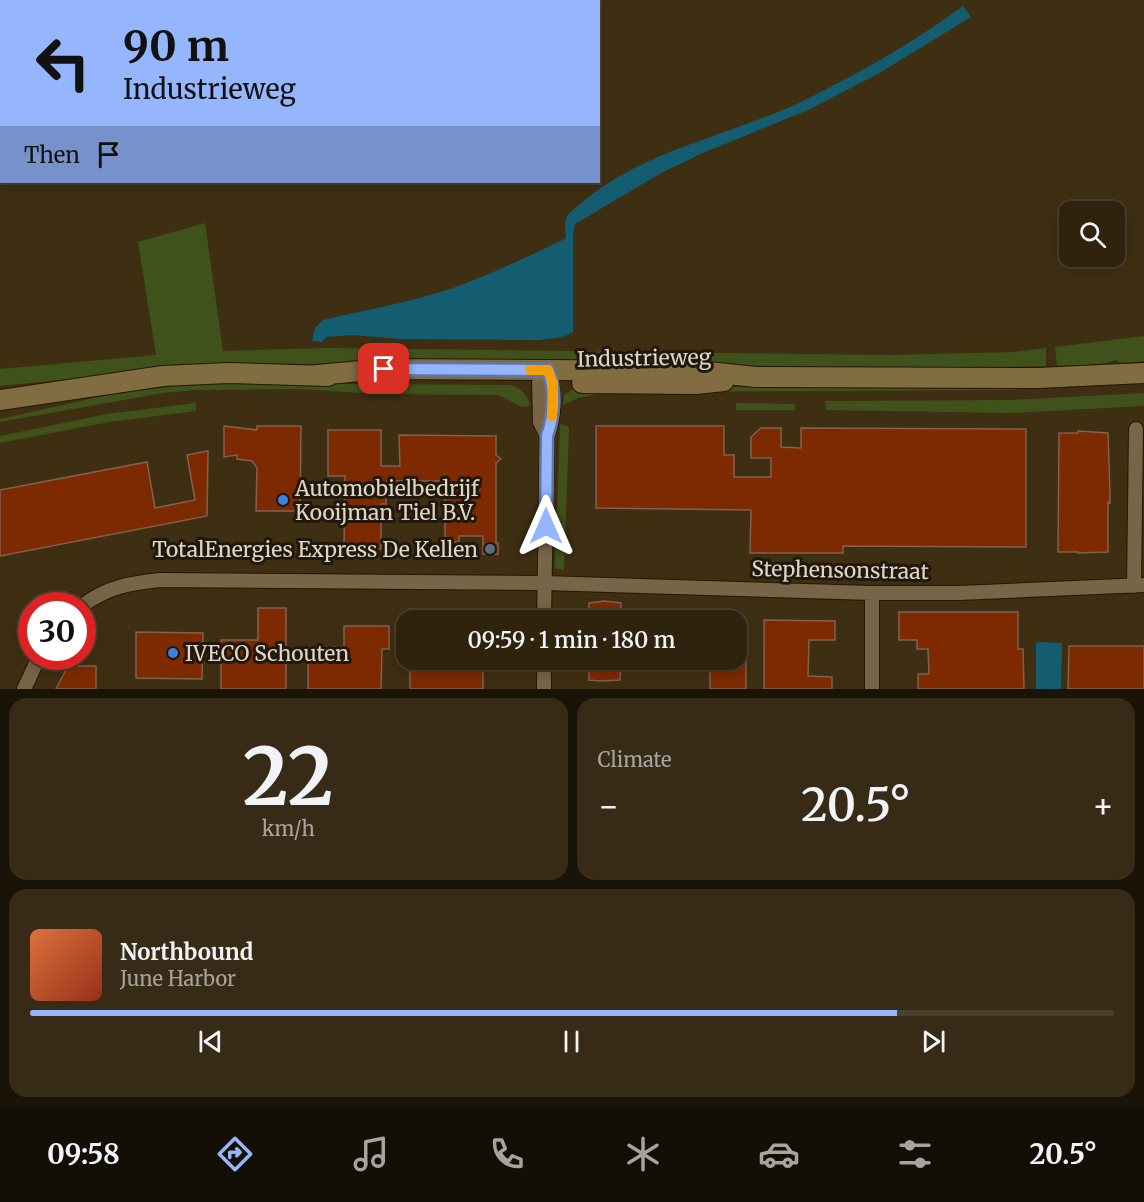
<!DOCTYPE html>
<html lang="en">
<head>
<meta charset="utf-8">
<style>
  :root { --surface:#2f230e; --page:#372b17; --text:#f1f3f6; --muted:#a7a49e; --line:#4a402e; --accent:#95b6fd }
  body { margin:0; font-family:Merriweather,serif; background:var(--page); color:var(--text); height:100vh; display:flex; flex-direction:column; font-size:22px; white-space:nowrap }
  * { box-sizing:border-box; margin:0 }
  p { font-size:20px; color:var(--muted) }
  .icon { flex:none; width:33px; height:33px; fill:none; stroke:currentColor; stroke-width:2; stroke-linecap:round; stroke-linejoin:round }
  .map { position:relative; height:689px; overflow:hidden }
  .details { display:flex; flex-direction:column; gap:9px; padding:9px; background:#1a1308; flex:1 }
  .details>* { flex:none }
  .hud { position:absolute; left:0px; top:0px; width:600px; height:183px; box-shadow:0 3px 15px #0003,0 0 0 2px var(--line); background:#95b6fd; color:#111; overflow:hidden }
  .fabs { position:absolute; left:1059px; top:201px; display:grid; gap:12px }
  .fabs a { display:grid; place-items:center; width:66px; height:66px; border-radius:12px; background:var(--surface); box-shadow:0 3px 15px #0003,0 0 0 2px var(--line); font-size:30px }
  .speed { position:absolute; left:18px; top:592px; display:flex; gap:12px; font-size:30px; font-weight:700; text-align:center }
  .speed>* { display:grid; place-content:center; width:78px; height:78px; border-radius:50%; background:var(--surface); box-shadow:0 3px 15px #0003,0 0 0 2px var(--line); line-height:1 }
  .speed .limit { border:9px solid #d22; background:#fff; color:#111 }
  .pin { position:absolute; display:grid; place-items:center; width:51px; height:51px; color:#fff; margin:-26px; border-radius:12px; box-shadow:0 3px 9px #0006 }
  .me { position:absolute; width:66px; margin:-33px; rotate:0deg; stroke-linejoin:round; filter:drop-shadow(0 0 4px #0008) }
  .turn { display:flex; align-items:center; gap:21px; height:126px; padding:0 24px; font-size:27px }
  .turn .icon { width:78px; height:78px; stroke-width:2.5 }
  .turn b { display:block; font-size:42px; line-height:51px }
  .then { display:flex; align-items:center; height:57px; padding:0 24px; background:#0003; gap:12px; font-size:22px }
  .big { font-size:45px; font-weight:600; line-height:1.1 }
  .details .tile { flex:1; display:flex; flex-direction:column; justify-content:center; gap:9px; min-width:0; padding:0 21px; border-radius:18px; background:var(--page) }
  .details .dial { align-items:center; gap:0 }
  .dial b { font-size:78px; line-height:1 }
  .song { display:flex; align-items:center; gap:18px }
  .cover { width:72px; height:72px; border-radius:9px; background:linear-gradient(135deg,hsl(20 70% 55%),hsl(10 70% 35%)) }
  .played { height:6px; border-radius:3px; background:linear-gradient(90deg,var(--accent) 80%,var(--line) 80%) }
  .keys { display:flex; justify-content:space-around; direction:ltr }
  .heat { display:flex; justify-content:space-between; align-items:center; font-size:33px; direction:ltr }
  .details .tiles { flex:1; display:grid; gap:9px; grid-template-columns:1fr 1fr }
  .tile:last-child { grid-column:span 2 }
  .trip { position:absolute; left:396px; top:610px; width:351px; height:60px; border-radius:18px; background:var(--surface); box-shadow:0 3px 15px #0003,0 0 0 2px var(--line); font-weight:600; line-height:60px; text-align:center }
  .tab-bar { display:flex; height:96px; justify-content:space-around; align-items:center; background:#130e06; color:var(--muted) }
  .tab-bar .icon { width:42px; height:42px }
  .tab-bar .selected { color:var(--accent) }
  .tab-bar b { font-size:27px; color:var(--text) }
  .map>svg:first-child { display:block }
  .green { fill:#40521c }
  .water { fill:#145d71 }
  .building { fill:#7d2a00; stroke:#826052; stroke-width:1.5 }
  .lines { fill:none; stroke-linecap:round; stroke-linejoin:round }
  .street-casing { stroke:#261600; stroke-width:16 }
  .secondary-casing { stroke:#261600; stroke-width:22 }
  .street { stroke:#776547; stroke-width:14 }
  .secondary { stroke:#826c41; stroke-width:20 }
  .route-casing { stroke:#6176a4; stroke-width:15 }
  .route { stroke:#95b6fd; stroke-width:10 }
  .slow { stroke:#f59e0b; stroke-width:10 }
  .shop-dot { fill:#3f7fe0; stroke:#20180c; stroke-width:2 }
  .service-dot { fill:#5c6f8a; stroke:#20180c; stroke-width:2 }
  .labels { text-anchor:middle; dominant-baseline:central; stroke-width:6; stroke-linejoin:round; paint-order:stroke }
  .street-label { font-size:21px; fill:#e1d6c6; stroke:#20180c }
  .poi-label { font-size:21px; fill:#e1d6c6; stroke:#20180c; text-anchor:start }
</style>
</head>
<body>
<div class="map">
<svg width="1144" height="689" viewBox="0 0 1144 689">
  <rect width="100%" height="100%" fill="#3f2f12"/>
  <!-- green -->
  <path class="green" d="M205 223 223 351 327 348 891 355 1015 352 1046 348V366L863 369 406 363 279 364 140 372 0 386V369L156 355 138 242Z
    M1144 336V361L1122 363 1115 360 1104 364 1057 366 1055 347Z
    M1144 377V384H1072L1050 388 1004 390 608 392 578 398 563 405 564 395 577 387H763Z
    M201 383 509 385C520 387 527 394 530 405L526 407 520 406 498 395 382 394 296 389 194 390 163 393 0 422V419L112 394Z
    M1144 393V406L1009 413 826 410 825 401 1013 400Z
    M196 403V411L109 422 0 443V436L107 414Z
    M736 403 795 404V410H736Z
    M560 424 569 427 564 570 555 568Z"/>
  <!-- water -->
  <path class="water" d="M963 6 971 17 876 75 808 110 705 152 661 173 575 224 573 234V332L562 337 539 340 401 339 353 335 326 337 322 342 312 341 315 328 323 320C366 310 411 302 453 288 491 274 527 257 563 240L566 238C566 231 563 222 568 215 572 210 579 205 585 200 647 149 732 135 803 101 859 73 913 43 963 6Z
    M1036 642 1062 643 1061 689H1036Z"/>
  <!-- building -->
  <path class="building" d="M224 426 257 430V426H301L300 511H256L257 468 252 461 237 459V455L224 457Z
    M596 426H724V455H734V477H771V458H751V437L761 428H781V447L801 448V428L1026 429V547L843 546V553H750L751 510 596 508Z
    M328 430H381V466H400L399 435 496 436V455L501 459 496 463V543H498V554H483V536H459V542H445V481H387L386 504H381V549L344 548 345 476H328Z
    M1078 431 1108 433 1110 493V503L1108 502V552L1078 553V552H1058L1059 433H1078Z
    M208 451 207 516 0 556V490L147 462 155 508 195 500 187 455Z
    M605 601 621 603V621H589V603Z
    M258 608H286V689H221V640H258Z
    M410 609H510V621H410Z
    M899 612H1018V649H1023L1024 689H918V674H929L928 649H917V640H899Z
    M764 620 835 621V640H809L808 676 832 677V689H764Z
    M344 626H389V649H382L381 689H308V647H344Z
    M736 627H746V689H710V660H736Z
    M136 632 203 633 202 679 136 678Z
    M1069 646H1144V689H1068Z
    M410 660H483V689H410Z
    M589 660H621L620 680 601 681 589 680Z
    M68 666H96V689H56Z"/>
  <g class="lines">
    <!-- street casing -->
    <g class="street-casing">
      <path id="street" d="M1134 586 1136 429
        M82 606C107 587 130 583 160 580L544 583 872 593H959L1144 585
        M544 621 547 436C555 416 556 390 547 370L539 383 540 422 547 436
        M24 689 39 657
        M544 689V660
        M872 689V593"/>
    </g>
    <!-- secondary casing -->
    <g class="secondary-casing">
      <path id="secondary" d="M317 375 384 369 698 371 756 377 1038 378 1144 373
        M582 383 696 384 724 381
        M0 400 163 376 228 373 328 376"/>
    </g>
    <!-- street -->
    <use href="#street" class="street"/>
    <!-- secondary -->
    <use href="#secondary" class="secondary"/>
  </g>
  <g class="lines">
    <!-- route casing -->
    <g class="route-casing">
      <path id="route" d="M384 369 548 370C556 390 554 416 547 436L546 526"/>
    </g>
    <!-- route -->
    <use href="#route" class="route"/>
    <!-- slow -->
    <path class="slow" d="M530 370H548L553 383 552 416"/>
  </g>
  <!-- markers -->
  <g class="shop-dot">
    <circle cx="283" cy="500" r="6"/>
    <circle cx="173" cy="653" r="6"/>
  </g>
  <circle class="service-dot" cx="490" cy="549" r="6"/>
  <g class="labels">
    <!-- street labels -->
    <g class="street-label">
      <text transform="translate(644 358) rotate(-1)">Industrieweg</text>
      <text transform="translate(840 570) rotate(1)">Stephensonstraat</text>
    </g>
    <!-- poi labels -->
    <g class="poi-label">
      <text x="295" y="488">Automobielbedrijf<tspan x="295" dy="24">Kooijman Tiel B.V.</tspan></text>
      <text x="478" y="549" text-anchor="end">TotalEnergies Express De Kellen</text>
      <text x="185" y="653">IVECO Schouten</text>
    </g>
  </g>
</svg>
<div class="fabs">
<a><svg class="icon" aria-label="search" viewBox="0 0 24 24"><circle cx="10" cy="10" r="6"/><path d="M15 15l6 6"/></svg></a>
</div>
<div class="speed"><div class="limit">30</div></div>
<div class="pin" style="left:384px;top:369px;background:#d93025"><svg class="icon" aria-label="arrive" viewBox="0 0 24 24"><path d="M6 21V4h12l-3 4 3 4H6"/></svg></div>
<svg class="me" style="left:546px;top:526px" viewBox="-20 -20 40 40"><path d="M0-17L14 15 0 8-14 15z" fill="#95b6fd" stroke="#fff" stroke-width="4"/></svg>
<div class="trip">09:59 · 1 min · 180 m</div>
<div class="hud">
<div class="turn"><svg class="icon" aria-label="left" viewBox="0 0 24 24"><path d="M17 20v-9H6M10 6l-5 5 5 5"/></svg><div><b>90 m</b>Industrieweg</div></div>
<div class="then">Then<svg class="icon" aria-label="arrive" viewBox="0 0 24 24"><path d="M6 21V4h12l-3 4 3 4H6"/></svg></div>
</div>
</div>
<section class="details">
<div class="tiles">
<div class="tile dial"><b>22</b><p>km/h</p></div>
<div class="tile"><p>Climate</p>
<div class="heat"><a>−</a><b class="big">20.5°</b><a>+</a></div>
</div>
<div class="tile">
<div class="song"><i class="cover"></i><div><b>Northbound</b><p>June Harbor</p></div></div>
<div class="played"></div>
<div class="keys"><svg class="icon" aria-label="previous" viewBox="0 0 24 24"><path d="M18 5L8 12l10 7zM5 5v14"/></svg><svg class="icon" aria-label="pause" viewBox="0 0 24 24"><path d="M8 5v14M16 5v14"/></svg><svg class="icon" aria-label="next" viewBox="0 0 24 24"><path d="M6 5l10 7-10 7zM19 5v14"/></svg></div>
</div>
</div>
</section>
<nav class="tab-bar">
<b>09:58</b>
<svg class="icon selected" aria-label="directions" viewBox="0 0 24 24"><path d="M12 3l9 9-9 9-9-9zM9 14v-3h6M13 9l2 2-2 2"/></svg>
<svg class="icon" aria-label="music" viewBox="0 0 24 24"><path d="M9 18V5l10-2v13"/><circle cx="6" cy="18" r="3"/><circle cx="16" cy="16" r="3"/></svg>
<svg class="icon" aria-label="phone" viewBox="0 0 24 24"><path d="M5 4h4l2 5-3 2q2 4 5 5l2-3 5 2v4C11 20 4 13 5 4z"/></svg>
<svg class="icon" aria-label="climate" viewBox="0 0 24 24"><path d="M12 3v18M4 7l16 10M4 17L20 7"/></svg>
<svg class="icon" aria-label="car" viewBox="0 0 24 24"><path d="M5 17H2v-5l4-1 3-4h7l3 4 3 1v5h-3M9 17h6M6 11h13"/><circle cx="7" cy="17" r="2"/><circle cx="17" cy="17" r="2"/></svg>
<svg class="icon" aria-label="filters" viewBox="0 0 24 24"><path d="M4 7h16M4 17h16"/><circle cx="9" cy="7" r="2"/><circle cx="15" cy="17" r="2"/></svg>
<b>20.5°</b>
</nav>
</body>
</html>
